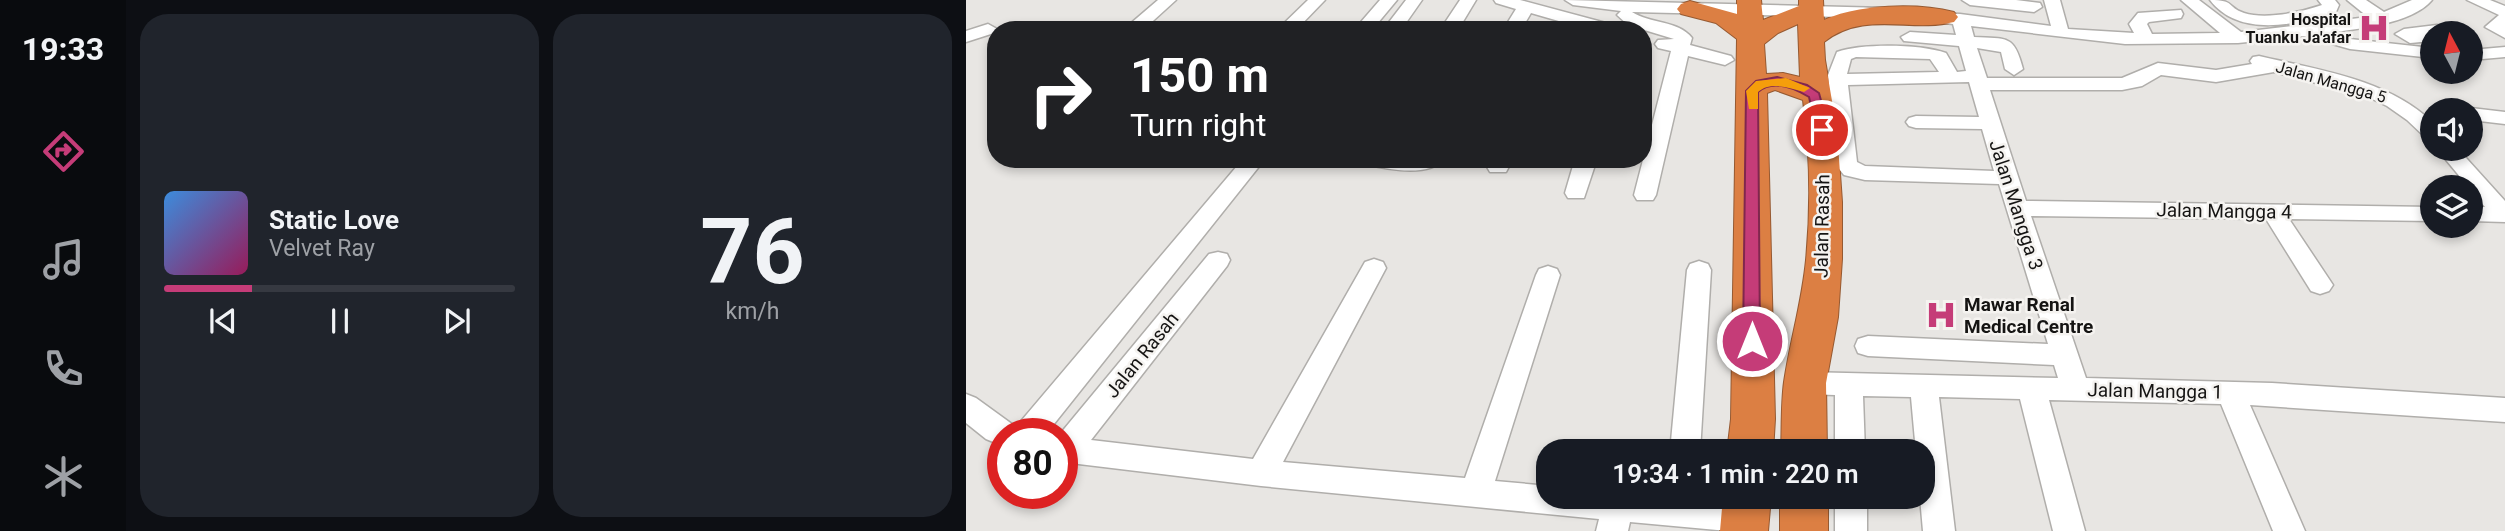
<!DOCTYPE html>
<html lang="en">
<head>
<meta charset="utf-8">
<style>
  :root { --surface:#171b24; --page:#20242c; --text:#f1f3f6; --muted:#9ea1a6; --line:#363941; --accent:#c53c78 }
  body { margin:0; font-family:Roboto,sans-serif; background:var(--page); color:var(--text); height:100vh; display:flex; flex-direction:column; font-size:26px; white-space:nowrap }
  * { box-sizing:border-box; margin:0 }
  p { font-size:23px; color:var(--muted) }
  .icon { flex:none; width:38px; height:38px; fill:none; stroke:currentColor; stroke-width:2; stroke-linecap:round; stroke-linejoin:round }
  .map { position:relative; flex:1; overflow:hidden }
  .drawer { display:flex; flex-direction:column; gap:14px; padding:14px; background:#0d0f14; width:840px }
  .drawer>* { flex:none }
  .top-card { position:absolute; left:21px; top:21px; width:665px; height:147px; border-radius:28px; box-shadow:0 4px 10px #0003; background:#202124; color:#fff; overflow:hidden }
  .needle { width:46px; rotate:353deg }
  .tools { position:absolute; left:1454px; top:21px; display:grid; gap:14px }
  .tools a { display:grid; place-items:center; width:63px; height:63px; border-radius:50%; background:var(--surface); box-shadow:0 4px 10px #0003; font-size:35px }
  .speed { position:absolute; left:21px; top:418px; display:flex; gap:14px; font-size:35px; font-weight:700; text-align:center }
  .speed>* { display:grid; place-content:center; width:91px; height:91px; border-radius:50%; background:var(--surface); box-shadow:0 4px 10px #0003; line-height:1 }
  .speed .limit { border:10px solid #d22; background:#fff; color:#111 }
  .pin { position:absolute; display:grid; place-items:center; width:60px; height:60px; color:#fff; margin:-30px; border:4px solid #fff; border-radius:50%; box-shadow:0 2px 7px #0007 }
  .me { position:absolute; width:77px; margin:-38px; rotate:0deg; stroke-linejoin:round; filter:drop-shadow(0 0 5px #0008) }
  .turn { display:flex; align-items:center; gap:24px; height:147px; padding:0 28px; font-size:32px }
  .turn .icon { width:91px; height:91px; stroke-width:2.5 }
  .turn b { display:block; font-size:49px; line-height:60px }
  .drawer .widget { flex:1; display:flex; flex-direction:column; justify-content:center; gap:10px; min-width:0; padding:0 24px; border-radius:28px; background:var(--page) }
  .drawer .dial { align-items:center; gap:0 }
  .dial b { font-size:91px; line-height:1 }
  .song { display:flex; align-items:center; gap:21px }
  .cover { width:84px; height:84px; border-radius:10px; background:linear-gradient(135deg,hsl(210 70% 55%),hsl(330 70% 35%)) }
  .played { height:7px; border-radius:4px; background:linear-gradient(90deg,var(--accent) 25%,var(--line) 25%) }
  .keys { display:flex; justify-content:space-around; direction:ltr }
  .drawer .tiles { flex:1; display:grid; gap:14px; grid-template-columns:repeat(2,1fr) }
  .trip { position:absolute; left:570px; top:439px; width:399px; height:70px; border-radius:28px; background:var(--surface); box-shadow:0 4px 10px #0003; font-weight:600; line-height:70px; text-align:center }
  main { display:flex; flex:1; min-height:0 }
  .tabs { display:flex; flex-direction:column; width:126px; justify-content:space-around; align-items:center; background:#090b0e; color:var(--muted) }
  .tabs .icon { width:49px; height:49px }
  .tabs .current { color:var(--accent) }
  .tabs b { font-size:32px; color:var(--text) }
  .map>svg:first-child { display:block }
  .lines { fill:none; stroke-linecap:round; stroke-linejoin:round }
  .minor-casing { stroke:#b0aeab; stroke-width:3 }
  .highway-casing { stroke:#965a32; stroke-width:2 }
  .minor { fill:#fff; fill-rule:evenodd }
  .highway { fill:#dc7f43; fill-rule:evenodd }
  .route { fill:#c53c78; stroke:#80274e; stroke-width:2 }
  .slow { fill:#f59e0b }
  .labels { text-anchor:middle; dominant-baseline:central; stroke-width:5; stroke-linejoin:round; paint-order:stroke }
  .far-poi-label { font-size:16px; font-weight:bold; fill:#151413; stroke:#f5f3f0; text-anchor:end }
  .far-street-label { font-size:16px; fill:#151413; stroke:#f5f3f0 }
  .street-label { font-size:19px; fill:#151413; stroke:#f5f3f0 }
  .poi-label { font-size:19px; font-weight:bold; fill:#151413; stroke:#f5f3f0; text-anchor:start }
</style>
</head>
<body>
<main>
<nav class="tabs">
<b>19:33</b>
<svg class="icon current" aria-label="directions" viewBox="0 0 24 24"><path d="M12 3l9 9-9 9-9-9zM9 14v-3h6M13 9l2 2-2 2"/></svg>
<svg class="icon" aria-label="music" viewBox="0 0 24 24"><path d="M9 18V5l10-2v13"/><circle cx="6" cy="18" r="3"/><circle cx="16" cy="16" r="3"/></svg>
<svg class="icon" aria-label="phone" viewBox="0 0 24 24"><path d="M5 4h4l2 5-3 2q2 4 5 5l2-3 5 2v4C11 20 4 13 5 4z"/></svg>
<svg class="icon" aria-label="climate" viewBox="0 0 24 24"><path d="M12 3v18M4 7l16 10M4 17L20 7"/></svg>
</nav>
<section class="drawer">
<div class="tiles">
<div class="widget">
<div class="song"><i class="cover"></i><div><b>Static Love</b><p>Velvet Ray</p></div></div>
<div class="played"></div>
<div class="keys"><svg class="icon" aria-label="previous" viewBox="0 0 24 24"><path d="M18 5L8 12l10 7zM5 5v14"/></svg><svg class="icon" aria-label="pause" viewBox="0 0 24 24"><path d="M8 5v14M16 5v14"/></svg><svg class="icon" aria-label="next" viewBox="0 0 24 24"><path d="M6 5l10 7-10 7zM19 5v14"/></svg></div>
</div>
<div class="widget dial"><b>76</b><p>km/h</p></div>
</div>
</section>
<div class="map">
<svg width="1539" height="531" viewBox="0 0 1539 531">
  <rect width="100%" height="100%" fill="#e8e6e3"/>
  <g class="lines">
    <!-- minor casing -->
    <g class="minor-casing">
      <path id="minor" d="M192 0H210L177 30H157Z
        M342 0H359L330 30H311Z
        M414 0H431L406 30H388Z
        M440 0H456L435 30H417Z
        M494 0H510L492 30H474Z
        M528 0H554L651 26 654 30H624L565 13 555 30H537L550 9 530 3Z
        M599 0 920 8 928 13 920 18 666 12C684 24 712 20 726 38L724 45 765 56 768 60 759 65 722 56 690 195 687 200H671L668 195 705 51 692 48 689 44 692 40 708 39 662 25 651 15 655 11 607 5Z
        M996 0H1050L1074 3 1076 7 1068 12 1004 5Z
        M1078 0H1094L1102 29 1168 33 1163 24 1172 13 1215 10 1217 14 1215 18 1183 22 1181 24 1186 34 1254 33 1215 0H1233L1275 32 1402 17 1381 0H1400L1418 12 1446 0H1466C1446 24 1391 29 1361 33L1384 39 1466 48V58L1384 49 1338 36 1272 43 1159 44 1005 26 1008 37C1041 39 1048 34 1057 69L1048 75 1039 69 1035 52 1011 48 1021 78H1156L1192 63 1250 70 1286 64 1284 61 1287 57 1293 56C1352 70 1421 79 1466 122V139L1459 137 1441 120 1421 106 1400 96 1308 72 1250 82 1195 75 1176 86 1156 90H1024L1060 201 1466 207V221L1323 219 1367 285 1363 291 1354 294 1345 291 1300 219 1065 216 1120 378 1306 383 1539 398V422L1284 405 1339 531H1307L1255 404 1083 400 1119 531H1087L1054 399 973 397 989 531H957L954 497H957V452H950L945 397 897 396 899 452H869V395L839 394 829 391 825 383 829 375 839 372 1092 378 1088 365 902 356 892 353 889 346 892 339 902 336 1082 344 1033 184 899 180 878 175 869 164 862 75 871 52C896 43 955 44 980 53L991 72 1000 71 993 46 938 41 935 37 944 32 990 35 987 24 950 20 948 16 950 12 994 14 1085 26ZM890 57 964 59 973 72 881 74 885 59ZM1003 82 1013 117 950 116 943 118 940 122 943 126 950 128 1016 129 1028 171 899 166 891 162 882 85Z
        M1244 0C1270 0 1260 7 1278 13 1300 20 1335 12 1356 5L1352 0H1369L1373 5 1370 12C1330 25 1273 38 1244 0Z
        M1501 0H1524L1539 6V38L1519 27 1533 15Z
        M22 24 31 29 28 33 0 42V31Z
        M1471 25 1492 29 1495 33H1466V41L1444 43 1429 34 1438 29Z
        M1539 47V57L1505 60V50Z
        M1505 108 1539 112V124L1505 120V110H1498Z
        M1471 149H1492L1539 201V222L1505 221V207H1519Z
        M277 159H299L80 434H37V446L20 439 0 423V394L10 398 50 427Z
        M397 159H478C463 178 420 169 399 164Z
        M525 159H547L540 172H524L521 167Z
        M609 159H631L618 198H602L599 193Z
        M252 252 261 254 264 260 261 266 125 440 287 459 399 262 408 259 417 262 420 268 317 462 499 478 570 275 573 269 582 266 591 269 594 275 529 481 583 486V497H709L779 503 790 508 795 518 790 528 762 531 664 522 662 531H630L633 519 295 486 96 462V434H94L243 254Z
        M733 261 742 264 745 270 734 452H704L721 270 724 264Z
        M869 497H901V531H869Z"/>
    </g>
    <!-- highway casing -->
    <g class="highway-casing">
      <path id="highway" d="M771 0H795L797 20 833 6V0H857L858 20C891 4 953 3 988 12L992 17 988 22C944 33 898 10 858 42L859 60 871 130 876 202V259L872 317 860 383 861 452H815C816 429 815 404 818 382 824 341 836 302 840 260 845 208 844 152 837 100L809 90 801 93 809 419 807 452H761L765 419 771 39 750 23 715 14 711 9 715 4 724 1 771 14ZM832 24 834 77 817 73 800 74 798 44 812 33Z
        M757 497H805L802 531H754Z
        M814 497H862V531H814Z"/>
    </g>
    <!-- minor -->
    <use href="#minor" class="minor"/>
    <!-- highway -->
    <use href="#highway" class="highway"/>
  </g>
  <!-- route -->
  <path class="route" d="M811 77 841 85 853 93 863 130 861 133H851L843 97C828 88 807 79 792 92L794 341 792 346H780L777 341 780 91 790 81Z"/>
  <!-- slow -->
  <path class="slow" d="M820 78 844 88 838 92C823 88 805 81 792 92V109H783L780 91 790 81Z"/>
  <!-- icons -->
  <defs>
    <g id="hospital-bare" transform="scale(2.415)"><path d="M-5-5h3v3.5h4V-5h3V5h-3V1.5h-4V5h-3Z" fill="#c53c78" stroke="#f5f3f0" stroke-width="2.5" paint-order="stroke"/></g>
  </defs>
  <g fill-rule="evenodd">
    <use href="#hospital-bare" x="1408" y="28"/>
    <use href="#hospital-bare" x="975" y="315"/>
  </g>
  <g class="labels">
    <!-- far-poi labels -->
    <g class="far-poi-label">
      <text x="1385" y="19">Hospital<tspan x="1385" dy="18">Tuanku Ja'afar</tspan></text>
    </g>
    <!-- far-street labels -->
    <g class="far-street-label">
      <text transform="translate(1365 82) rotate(16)">Jalan Mangga 5</text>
    </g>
    <!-- street labels -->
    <g class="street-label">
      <text transform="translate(1050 205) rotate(72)">Jalan Mangga 3</text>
      <text transform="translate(1258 211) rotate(1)">Jalan Mangga 4</text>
      <text transform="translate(856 226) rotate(-89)">Jalan Rasah</text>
      <text transform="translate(176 355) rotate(-51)">Jalan Rasah</text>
      <text transform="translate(1189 391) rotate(1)">Jalan Mangga 1</text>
    </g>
    <!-- poi labels -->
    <g class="poi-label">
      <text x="998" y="304">Mawar Renal<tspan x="998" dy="22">Medical Centre</tspan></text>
    </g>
  </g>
</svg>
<div class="tools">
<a><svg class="needle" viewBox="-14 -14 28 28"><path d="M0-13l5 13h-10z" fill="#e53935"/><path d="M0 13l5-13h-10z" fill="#9ea1a6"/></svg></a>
<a><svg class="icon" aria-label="sound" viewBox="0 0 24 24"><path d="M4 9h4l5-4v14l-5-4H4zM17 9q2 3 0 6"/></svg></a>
<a><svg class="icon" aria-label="layers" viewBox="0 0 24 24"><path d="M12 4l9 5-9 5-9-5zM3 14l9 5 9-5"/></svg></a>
</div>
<div class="speed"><div class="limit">80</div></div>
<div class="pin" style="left:856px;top:130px;background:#d93025"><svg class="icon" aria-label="arrive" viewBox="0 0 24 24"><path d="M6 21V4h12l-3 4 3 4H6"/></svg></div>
<svg class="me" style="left:786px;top:341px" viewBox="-20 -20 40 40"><circle r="17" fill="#c53c78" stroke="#fff" stroke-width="3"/><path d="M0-11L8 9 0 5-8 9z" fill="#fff"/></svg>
<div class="trip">19:34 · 1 min · 220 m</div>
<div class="top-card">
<div class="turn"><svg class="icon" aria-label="right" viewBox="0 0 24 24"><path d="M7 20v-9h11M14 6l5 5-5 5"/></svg><div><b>150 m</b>Turn right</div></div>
</div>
</div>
</main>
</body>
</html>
